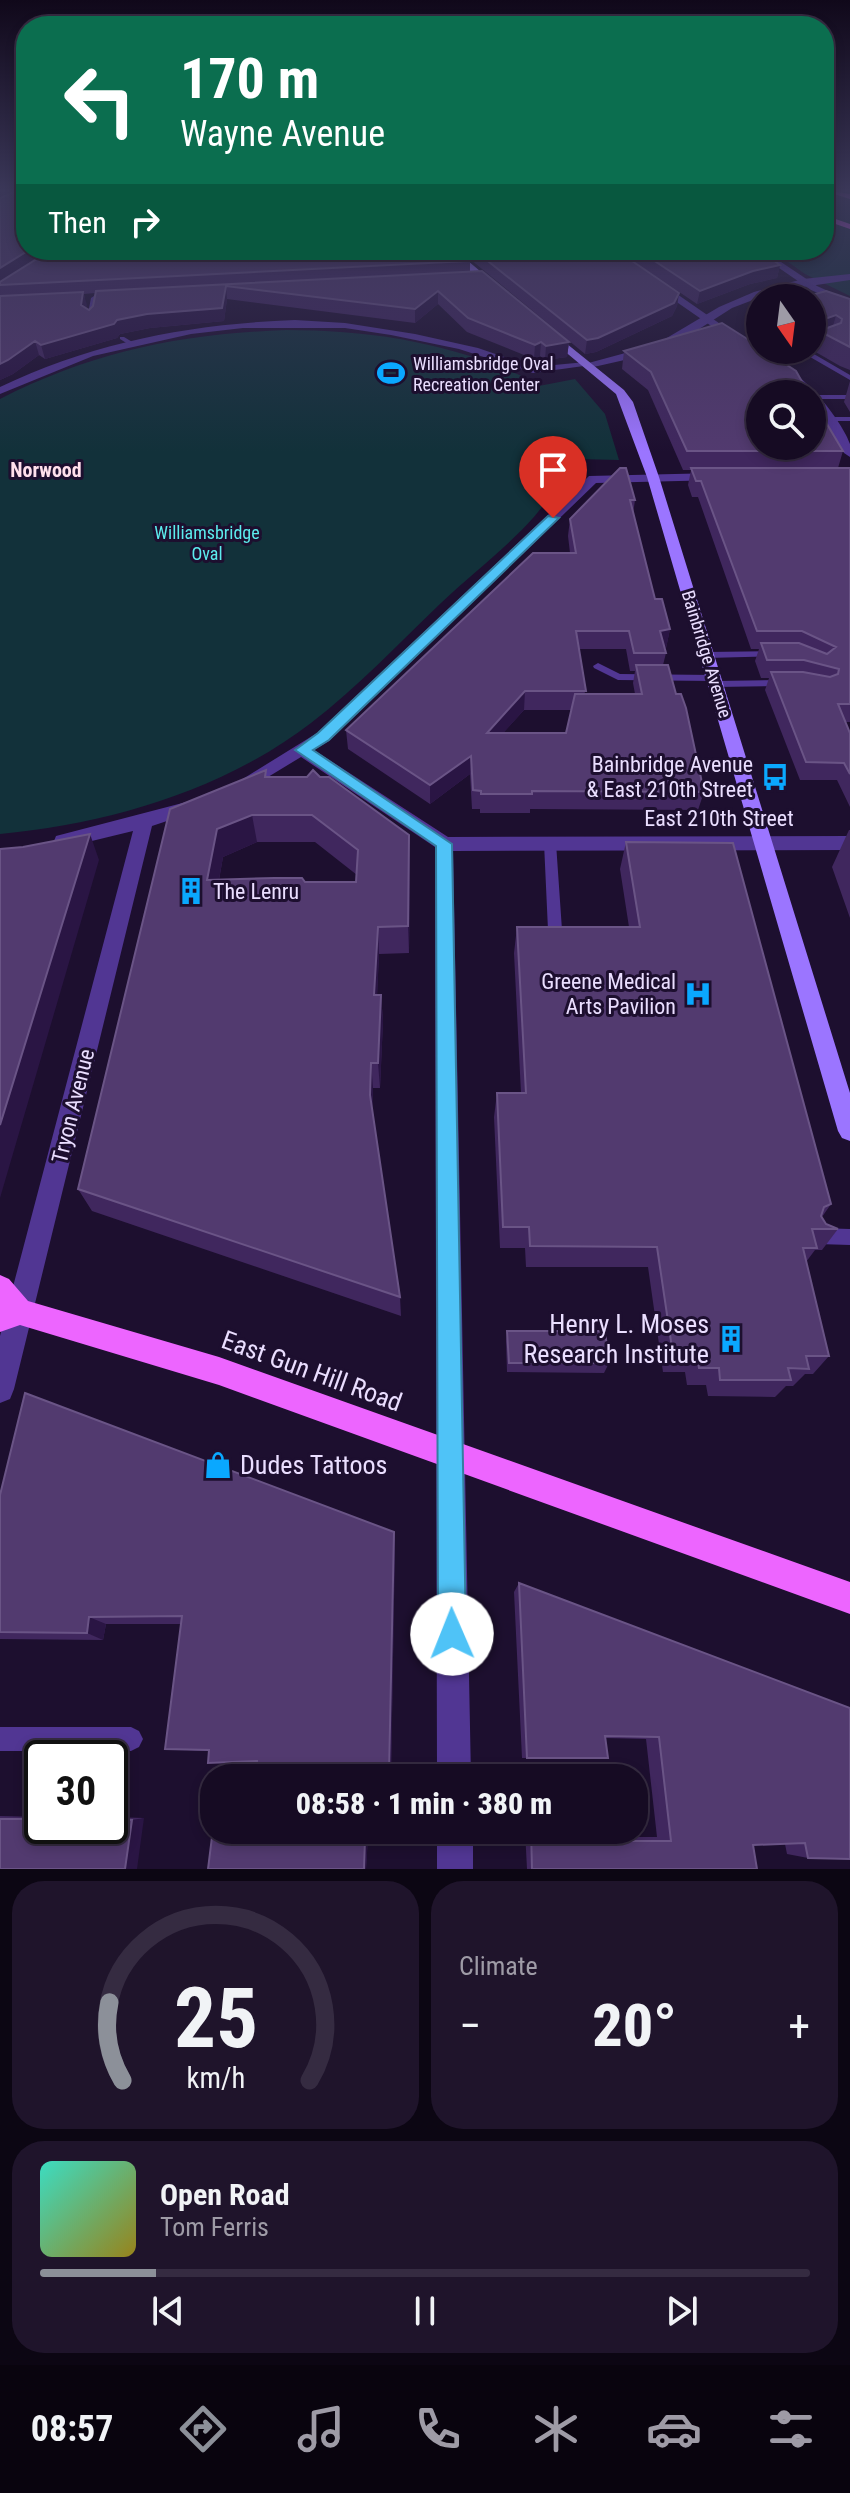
<!DOCTYPE html>
<html lang="en">
<head>
<meta charset="utf-8">
<style>
  :root { --surface:#160b23; --page:#1f142b; --text:#f1f3f6; --muted:#9e9ba6; --line:#352b41; --accent:#8c9099 }
  body { margin:0; font-family:"Roboto Condensed",sans-serif; background:var(--page); color:var(--text); height:100vh; display:flex; flex-direction:column; font-size:30px; white-space:nowrap }
  * { box-sizing:border-box; margin:0 }
  p { font-size:26px; color:var(--muted) }
  .icon { flex:none; width:44px; height:44px; fill:none; stroke:currentColor; stroke-width:2; stroke-linecap:round; stroke-linejoin:round }
  .map { position:relative; height:1869px; overflow:hidden }
  .side { display:flex; flex-direction:column; gap:12px; padding:12px; background:#0c0613; flex:1 }
  .side>* { flex:none }
  .hud { position:absolute; left:16px; top:16px; width:818px; height:244px; border-radius:32px; box-shadow:0 4px 12px #0003,0 0 0 2px var(--line); background:#0b6e4f; color:#fff; overflow:hidden }
  .needle { width:52px; rotate:166deg }
  .fabs { position:absolute; left:746px; top:284px; display:grid; gap:16px }
  .fabs a { display:grid; place-items:center; width:80px; height:80px; border-radius:50%; background:var(--surface); box-shadow:0 4px 12px #0003,0 0 0 2px var(--line); font-size:40px }
  .speed { position:absolute; left:24px; top:1740px; display:flex; gap:16px; font-size:40px; font-weight:700; text-align:center }
  .speed>* { display:grid; place-content:center; width:104px; height:104px; border-radius:50%; background:var(--surface); box-shadow:0 4px 12px #0003,0 0 0 2px var(--line); line-height:1 }
  .speed .limit { border:4px solid #111; border-radius:12px; background:#fff; color:#111 }
  .pin { position:absolute; display:grid; place-items:center; width:68px; height:68px; color:#fff; margin:-82px -34px; border-radius:50% 50% 50% 0; rotate:-45deg; box-shadow:0 0 8px #0007 }
  .pin .icon { rotate:45deg }
  .me { position:absolute; width:88px; margin:-44px; rotate:359deg; stroke-linejoin:round; filter:drop-shadow(0 0 6px #0008) }
  .turn { display:flex; align-items:center; gap:28px; height:168px; padding:0 32px; font-size:36px }
  .turn .icon { width:104px; height:104px; stroke-width:2.5 }
  .turn b { display:block; font-size:56px; line-height:68px }
  .then { display:flex; align-items:center; height:76px; padding:0 32px; background:#0003; gap:16px; font-size:30px }
  .big { font-size:60px; font-weight:800; line-height:1.1 }
  .side .widget { flex:1; display:flex; flex-direction:column; justify-content:center; gap:12px; min-width:0; padding:0 28px; border-radius:32px; background:var(--page) }
  .side .dial { align-items:center; gap:0 }
  .dial svg { height:208px; overflow:visible; fill:none; stroke:var(--line); stroke-width:7; stroke-linecap:round; text-anchor:middle }
  .dial text { fill:var(--text); stroke:none }
  .song { display:flex; align-items:center; gap:24px }
  .cover { width:96px; height:96px; border-radius:12px; background:linear-gradient(135deg,hsl(170 70% 55%),hsl(50 70% 35%)) }
  .played { height:8px; border-radius:4px; background:linear-gradient(90deg,var(--accent) 15%,var(--line) 15%) }
  .keys { display:flex; justify-content:space-around; direction:ltr }
  .heat { display:flex; justify-content:space-between; align-items:center; font-size:44px; direction:ltr }
  .side .tiles { flex:1; display:grid; gap:12px; grid-template-columns:1fr 1fr }
  .widget:last-child { grid-column:span 2 }
  .trip { position:absolute; left:200px; top:1764px; width:448px; height:80px; border-radius:32px; background:var(--surface); box-shadow:0 4px 12px #0003,0 0 0 2px var(--line); font-weight:800; line-height:80px; text-align:center }
  .tab-bar { display:flex; height:128px; justify-content:space-around; align-items:center; background:#09040e; color:var(--muted) }
  .tab-bar .icon { width:56px; height:56px }
  .tab-bar .selected { color:var(--accent) }
  .tab-bar b { font-size:36px; color:var(--text) }
  .map>svg:first-child { display:block }
  .green { fill:#12313a }
  .lines { fill:none; stroke-linecap:round; stroke-linejoin:round }
  .service { fill:#513693; fill-rule:evenodd }
  .minor { fill:#513693; fill-rule:evenodd }
  .tertiary { fill:#513693; fill-rule:evenodd }
  .secondary { fill:#9b75ff; fill-rule:evenodd }
  .primary { fill:#ed65ff; fill-rule:evenodd }
  .wall { fill:#40275e; fill-rule:evenodd }
  .shaded-wall { fill:#2a1544 }
  .building { fill:#523a6f; stroke:#6a5486; stroke-width:2; fill-rule:evenodd }
  .route { fill:#4fc3f7; stroke:#337fa1; stroke-width:2 }
  .labels { text-anchor:middle; dominant-baseline:central; stroke-width:6; stroke-linejoin:round; paint-order:stroke }
  .far-poi-label { font-size:18px; fill:#eadeff; stroke:#1d0f2f; text-anchor:start }
  .far-park-label { font-size:18px; fill:#5ceced; stroke:#1d0f2f }
  .far-street-label { font-size:18px; fill:#eadeff; stroke:#1d0f2f }
  .far-neighbourhood-label { font-size:20px; font-weight:bold; fill:#ffe0ec; stroke:#1d0f2f }
  .poi-label { font-size:22px; fill:#eadeff; stroke:#1d0f2f; text-anchor:end }
  .street-label { font-size:22px; fill:#eadeff; stroke:#1d0f2f }
  .near-poi-label { font-size:26px; fill:#eadeff; stroke:#1d0f2f; text-anchor:end }
  .near-street-label { font-size:26px; fill:#eadeff; stroke:#1d0f2f }
</style>
</head>
<body>
<div class="map">
<svg width="850" height="1869" viewBox="0 0 850 1869">
  <rect width="100%" height="100%" fill="#1d0f2f"/>
  <!-- green -->
  <path class="green" d="M824 191H850V296L805 274 771 250H824Z
    M286 330C369 330 447 342 524 377L508 382 518 390 575 379 605 414 619 460 577 459 578 472H566C558 484 551 496 542 507 518 539 471 574 441 603 398 644 358 687 311 723 224 790 108 824 0 834V399C94 351 181 334 286 330Z"/>
  <g class="lines">
    <!-- service -->
    <path class="service" d="M94 296 97 298 93 319 90 321 87 319 91 298Z
      M120 337H124L134 343 128 344 120 339Z
      M798 350H807L850 375V380Z
      M815 395H850V399H812V395Z
      M826 417H850V421H826Z
      M774 651 779 654 778 656 707 658 702 655 707 652Z
      M598 663 620 674 714 675 719 678 717 681 784 680 790 683 784 686 716 687 710 684 713 681 618 680 594 668 593 666Z
      M550 838 556 843 562 930 560 934H550L548 930 544 843Z
      M818 1228 850 1229V1245L818 1244 812 1242 809 1236 812 1230Z
      M0 1727H131L139 1731 143 1739 139 1747 131 1751H0Z"/>
    <!-- minor -->
    <path class="minor" d="M753 250H763L817 286 850 301V307L811 290Z
      M655 283H661L742 339 733 341 655 287Z
      M295 320 345 323 415 334 478 348 533 367 586 362 591 365 533 373 459 349 391 335 345 328H243L191 334 93 356 0 394V387C94 342 191 324 295 320Z
      M779 368C801 367 844 424 850 444 850 448 850 452 850 457L844 453 812 402V394H807L779 372Z
      M717 473 721 474V480L596 483 329 741 314 750 448 837 850 836V850L453 851 471 1778H437L435 847 301 757 248 789 242 791 233 785 317 733 589 476Z
      M194 800 203 806 200 810 152 826 14 1389 10 1399 0 1403V1336L133 831 63 848 54 841 56 836Z
      M437 1830H473V1869H437Z"/>
    <!-- tertiary -->
    <path class="tertiary" d="M850 274V280L776 291 732 308 685 338 651 354 598 366 586 368 581 365 655 345 719 307 754 292 803 279Z"/>
    <!-- secondary -->
    <path class="secondary" d="M446 250H455L499 287V291H493Z
      M545 331H551L624 390 633 402 659 477 850 1093V1141L842 1138 838 1131 647 477 616 394 545 335Z"/>
    <!-- primary -->
    <path class="primary" d="M831 191 850 194V199L831 193Z
      M824 215 850 224V229L824 220Z
      M0 1275 9 1279 28 1301 219 1357 850 1582V1614L219 1385 20 1325 0 1332Z"/>
  </g>
  <!-- wall -->
  <path class="wall" d="M0 191 26 250 470 261V272L569 342 567 357 545 360 540 356 534 359 467 332 438 304 415 323 227 299 224 321 150 328 120 334 117 338 45 359 39 355 13 374 0 380ZM95 293 93 306 89 310 86 308 84 294Z
    M459 250H616L679 293 677 306 672 316 596 352 585 354Z
    M617 250H759L780 265 777 278 750 284 697 304Z
    M812 298 850 299V370L840 366 814 351 817 339 812 341Z
    M624 351 843 451 838 468H850V722H845L850 733V807L837 780H800L765 690 769 678H761L755 661 759 649H751L698 497H692L688 485 691 470H683L648 390 622 369Z
    M850 381V412L844 402Z
    M620 468 635 500 633 514 655 599 670 629 666 648H664L666 653 663 665 676 694 704 792 698 810 530 809V813H480V809H472L470 774 430 804 348 749 346 730 570 553 568 536 570 519ZM579 649H626L630 671H635L633 683 635 694H585ZM524 710H571L566 733H503Z
    M267 777 410 862 409 953 379 954 377 995H381L383 1021 380 1088H373L372 1110 400 1297 401 1316 92 1211 78 1189 170 809ZM257 842H315L357 875 356 882 219 880 223 857Z
    M849 830H850V918L832 867Z
    M626 842 831 1204 822 1217 826 1224 838 1229 822 1250H815L806 1262 829 1356 813 1374H805L793 1386H786L775 1397 708 1396 706 1385H687L685 1372H663L648 1267H526L525 1248H500L494 1117 497 1093H521L514 953 517 927H629L620 869Z
    M507 1331 609 1363 604 1373 507 1372 506 1341Z
    M0 1495 394 1532 395 1543 391 1774 257 1762 208 1763 209 1751 165 1749 181 1624H106L103 1640 0 1639Z
    M519 1583 850 1708 808 1858 787 1854 785 1844 753 1845 757 1869H527L525 1830H617L618 1837H657L646 1739 605 1738 608 1758H522L514 1592Z
    M0 1816 42 1817V1826H110V1817L144 1818 0 1869Z
    M221 1834 368 1836 366 1869H208L212 1837Z"/>
  <!-- shaded-wall -->
  <path class="shaded-wall" d="M0 191H20L0 200Z
    M29 250H52L0 283V268Z
    M780 265 777 278 750 284 697 304 700 291 753 271Z
    M226 286 227 299 224 321 150 328 120 334 117 338 45 359 41 345Z
    M438 291V304L415 323V309Z
    M83 292 87 305 84 318 81 305Z
    M679 293 677 306 672 316 596 352 585 354 587 340Z
    M836 315 831 334 819 331 817 339 812 341V335L816 322Z
    M35 341 39 355 13 374 0 380V364Z
    M541 342 540 356 534 359 535 345Z
    M569 342 567 357 545 360 546 346Z
    M670 629 666 648 656 650 660 631Z
    M525 691 524 710 486 752 487 733Z
    M471 756 470 774 430 804V785Z
    M252 815 257 842 223 857 214 907 207 880 217 829Z
    M90 834 99 860 0 1198V1125Z
    M409 835 410 862 409 953 408 926Z
    M378 927 379 954 376 1021 374 995Z
    M381 995 383 1021 380 1088 378 1063Z
    M371 1063 373 1088 372 1119 370 1095Z
    M394 1532 395 1543 391 1774H389Z
    M89 1617 106 1624 103 1640 87 1633Z
    M144 1818 137 1869H125L132 1820Z
    M368 1836 366 1869H364L365 1839Z"/>
  <!-- building -->
  <path class="building" d="M17 191H26V250H29L0 268V198Z
    M51 250H457L470 261 0 285V282Z
    M474 250H616L679 293 674 303 598 338 587 340Z
    M638 250H759L780 265 753 271 700 291Z
    M482 271 569 342 546 346 541 342 535 345 468 318 438 291 415 309 226 286 222 308 147 314 117 320 114 324 41 345 35 341 8 360 0 364V296L83 292 81 305 89 310 93 306 96 291Z
    M826 291 850 299V347L819 331 841 323 842 319 836 315 816 322 814 326 812 323V298H801Z
    M722 323 760 347V350H764L796 371 809 394H760V446H812V399L843 451H687L651 372 624 351Z
    M620 468H626L635 500H630L655 599H662L670 629 660 631 666 653H634L629 631H576L586 691H525L487 733H566L575 694H642L636 665H668L676 694H681L686 708 704 792 532 791V794H481V791L473 790 471 756 430 785 346 730 533 553H576L570 519Z
    M691 468H850V704H838L850 733V774L844 763 806 762 771 672H803L830 677 838 674 839 669 804 660H767L761 643H799L827 654 836 647 802 631H757L701 481H696Z
    M266 770 265 777H307L313 770 320 777H329L409 835 408 926 378 927 374 995H381L378 1063H371L370 1095 400 1297 78 1189 170 809ZM252 815H312L358 850 356 882H305L302 878H274L207 880 217 829Z
    M90 834 0 1125V849L23 847Z
    M626 842 733 843 831 1204 824 1207 821 1216 826 1224 838 1229H812L817 1248H803L829 1356H806L809 1369 788 1368 791 1380H720L719 1368H699L697 1355H673L657 1247 530 1246 529 1227H503L497 1093H526L517 927H640Z
    M507 1331H605L609 1363H509Z
    M25 1393 394 1532 389 1774H256L257 1761 208 1763 209 1750 165 1749 182 1616 89 1617 87 1633 0 1632V1495Z
    M519 1583 850 1708V1859L808 1858 805 1843 753 1845 757 1869H532L531 1830H617L618 1841H671L659 1737 605 1736 608 1758H527Z
    M0 1819H42V1826H110V1819L132 1820 125 1869H0Z
    M212 1837 365 1839 364 1869H208Z"/>
  <!-- sky -->
  <linearGradient id="sky" x2="0" y2="1"><stop stop-color="#10081a"/><stop offset="0.42" stop-color="#3a3758"/><stop offset="1" stop-color="#3a3758" stop-opacity="0"/></linearGradient>
  <rect width="850" height="452" fill="url(#sky)"/>
  <!-- route -->
  <path class="route" d="M548 516 559 518 329 740 313 750 452 844 466 1634 462 1644 452 1648 442 1644 438 1634 436 846 295 750 318 733Z"/>
  <!-- icons -->
  <defs>
    <g id="stadium-bare" transform="scale(2.16)"><path d="M0-5a6.5 5 0 1 0 0 10a6.5 5 0 1 0 0-10ZM-3.5-1.8h7v3.6h-7Z" fill="#0aa8ff" stroke="#1d0f2f" stroke-width="2.5" paint-order="stroke"/></g>
    <g id="bus-bare" transform="scale(2.16)"><path d="M-5-6H5V4H4V6H2V4H-2V6H-4V4H-5ZM-3.5-4V0h7V-4ZM-3.5 1.2v1.5H-2V1.2ZM2 1.2v1.5H3.5V1.2Z" fill="#0aa8ff" stroke="#1d0f2f" stroke-width="2.5" paint-order="stroke"/></g>
    <g id="building-bare" transform="scale(2.16)"><path d="M-4-6H4V6H1V3H-1V6H-4ZM-2.5-4.3h1.7v1.8h-1.7ZM.8-4.3h1.7v1.8H.8ZM-2.5-1h1.7V.8h-1.7ZM.8-1h1.7V.8H.8Z" fill="#0aa8ff" stroke="#1d0f2f" stroke-width="2.5" paint-order="stroke"/></g>
    <g id="hospital-bare" transform="scale(2.16)"><path d="M-5-5h3v3.5h4V-5h3V5h-3V1.5h-4V5h-3Z" fill="#0aa8ff" stroke="#1d0f2f" stroke-width="2.5" paint-order="stroke"/></g>
    <g id="shop-bare" transform="scale(2.16)"><path d="M-5-2.5h2.3a2.7 3.5 0 0 1 5.4 0H5L5.5 6h-11ZM-1.5-2.5h3a1.5 2.3 0 0 0-3 0Z" fill="#0aa8ff" stroke="#1d0f2f" stroke-width="2.5" paint-order="stroke"/></g>
  </defs>
  <g fill-rule="evenodd">
    <use href="#stadium-bare" x="391" y="373"/>
    <use href="#bus-bare" x="775" y="777"/>
    <use href="#building-bare" x="191" y="891"/>
    <use href="#hospital-bare" x="698" y="994"/>
    <use href="#building-bare" x="731" y="1339"/>
    <use href="#shop-bare" x="218" y="1465"/>
  </g>
  <g class="labels">
    <!-- far-poi labels -->
    <g class="far-poi-label">
      <text x="413" y="363">Williamsbridge Oval<tspan x="413" dy="21">Recreation Center</tspan></text>
    </g>
    <!-- far-park labels -->
    <g class="far-park-label">
      <text x="207" y="532">Williamsbridge<tspan x="207" dy="21">Oval</tspan></text>
    </g>
    <!-- far-street labels -->
    <g class="far-street-label">
      <text transform="translate(707 654) rotate(73)">Bainbridge Avenue</text>
    </g>
    <!-- far-neighbourhood labels -->
    <g class="far-neighbourhood-label">
      <text x="46" y="470">Norwood</text>
    </g>
    <!-- poi labels -->
    <g class="poi-label">
      <text x="753" y="764">Bainbridge Avenue<tspan x="753" dy="25">&amp; East 210th Street</tspan></text>
      <text x="213" y="891" text-anchor="start">The Lenru</text>
      <text x="676" y="981">Greene Medical<tspan x="676" dy="25">Arts Pavilion</tspan></text>
    </g>
    <!-- street labels -->
    <g class="street-label">
      <text x="719" y="818">East 210th Street</text>
      <text transform="translate(73 1106) rotate(-76)">Tryon Avenue</text>
    </g>
    <!-- near-poi labels -->
    <g class="near-poi-label">
      <text x="709" y="1324">Henry L. Moses<tspan x="709" dy="30">Research Institute</tspan></text>
      <text x="240" y="1465" text-anchor="start">Dudes Tattoos</text>
    </g>
    <!-- near-street labels -->
    <g class="near-street-label">
      <text transform="translate(312 1371) rotate(20)">East Gun Hill Road</text>
    </g>
  </g>
</svg>
<div class="fabs">
<a><svg class="needle" viewBox="-14 -14 28 28"><path d="M0-13l5 13h-10z" fill="#e53935"/><path d="M0 13l5-13h-10z" fill="#9e9ba6"/></svg></a>
<a><svg class="icon" aria-label="search" viewBox="0 0 24 24"><circle cx="10" cy="10" r="6"/><path d="M15 15l6 6"/></svg></a>
</div>
<div class="speed"><div class="limit">30</div></div>
<div class="pin" style="left:553px;top:518px;background:#d93025"><svg class="icon" aria-label="arrive" viewBox="0 0 24 24"><path d="M6 21V4h12l-3 4 3 4H6"/></svg></div>
<svg class="me" style="left:452px;top:1634px" viewBox="-20 -20 40 40"><circle r="19" fill="#fff"/><path d="M0-13L10 11 0 6-10 11z" fill="#4fc3f7"/></svg>
<div class="trip">08:58 · 1 min · 380 m</div>
<div class="hud">
<div class="turn"><svg class="icon" aria-label="left" viewBox="0 0 24 24"><path d="M17 20v-9H6M10 6l-5 5 5 5"/></svg><div><b>170 m</b>Wayne Avenue</div></div>
<div class="then">Then<svg class="icon" aria-label="right" viewBox="0 0 24 24"><path d="M7 20v-9h11M14 6l5 5-5 5"/></svg></div>
</div>
</div>
<section class="side">
<div class="tiles">
<div class="widget dial"><svg viewBox="0 0 100 80">
<path d="M14 69A42 42 0 1 1 86 69"/>
<path d="M14 69A42 42 0 0 1 9 39" stroke="#8c9099"/>
<text x="50" y="56" font-size="32" font-weight="700">25</text>
<text x="50" y="72" font-size="11">km/h</text>
</svg></div>
<div class="widget"><p>Climate</p>
<div class="heat"><a>−</a><b class="big">20°</b><a>+</a></div>
</div>
<div class="widget">
<div class="song"><i class="cover"></i><div><b>Open Road</b><p>Tom Ferris</p></div></div>
<div class="played"></div>
<div class="keys"><svg class="icon" aria-label="previous" viewBox="0 0 24 24"><path d="M18 5L8 12l10 7zM5 5v14"/></svg><svg class="icon" aria-label="pause" viewBox="0 0 24 24"><path d="M8 5v14M16 5v14"/></svg><svg class="icon" aria-label="next" viewBox="0 0 24 24"><path d="M6 5l10 7-10 7zM19 5v14"/></svg></div>
</div>
</div>
</section>
<nav class="tab-bar">
<b>08:57</b>
<svg class="icon selected" aria-label="directions" viewBox="0 0 24 24"><path d="M12 3l9 9-9 9-9-9zM9 14v-3h6M13 9l2 2-2 2"/></svg>
<svg class="icon" aria-label="music" viewBox="0 0 24 24"><path d="M9 18V5l10-2v13"/><circle cx="6" cy="18" r="3"/><circle cx="16" cy="16" r="3"/></svg>
<svg class="icon" aria-label="phone" viewBox="0 0 24 24"><path d="M5 4h4l2 5-3 2q2 4 5 5l2-3 5 2v4C11 20 4 13 5 4z"/></svg>
<svg class="icon" aria-label="climate" viewBox="0 0 24 24"><path d="M12 3v18M4 7l16 10M4 17L20 7"/></svg>
<svg class="icon" aria-label="car" viewBox="0 0 24 24"><path d="M5 17H2v-5l4-1 3-4h7l3 4 3 1v5h-3M9 17h6M6 11h13"/><circle cx="7" cy="17" r="2"/><circle cx="17" cy="17" r="2"/></svg>
<svg class="icon" aria-label="filters" viewBox="0 0 24 24"><path d="M4 7h16M4 17h16"/><circle cx="9" cy="7" r="2"/><circle cx="15" cy="17" r="2"/></svg>
</nav>
</body>
</html>
